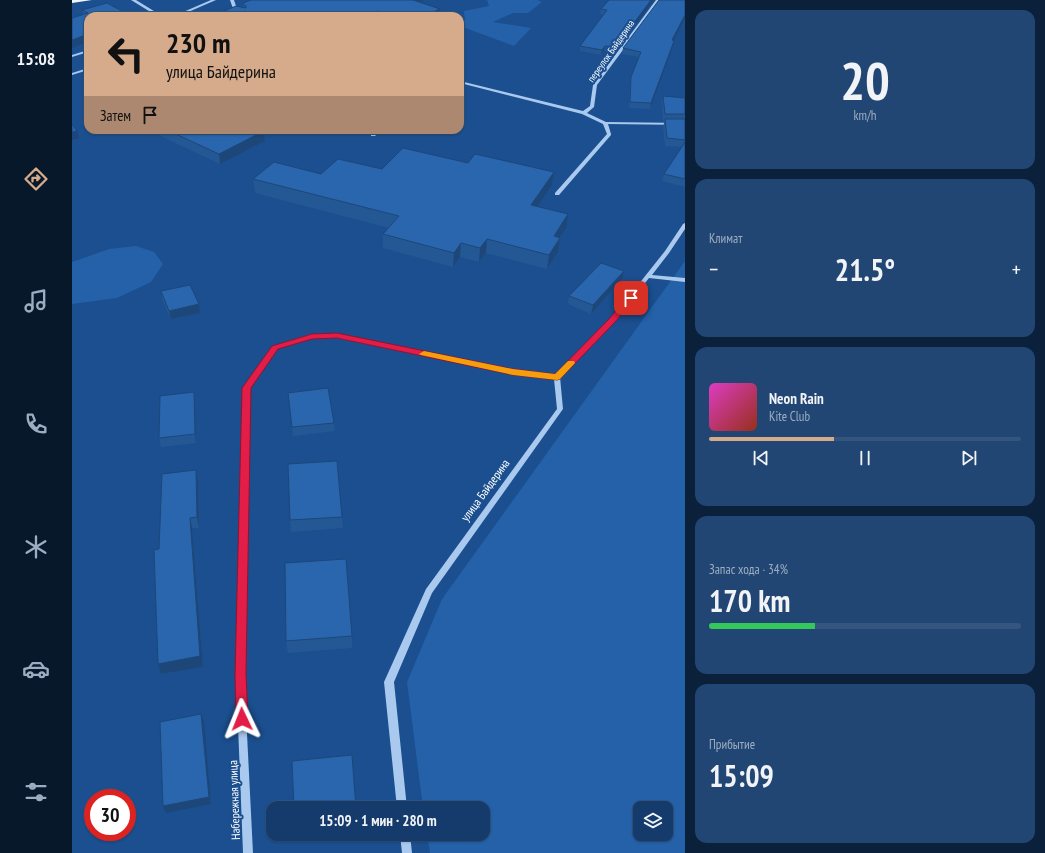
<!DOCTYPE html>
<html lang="ru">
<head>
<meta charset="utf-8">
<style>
  :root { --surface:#143b6b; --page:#214673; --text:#f1f3f6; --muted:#9dadc1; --line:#33557e; --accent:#d6ab8b }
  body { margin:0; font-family:"PT Sans Narrow",sans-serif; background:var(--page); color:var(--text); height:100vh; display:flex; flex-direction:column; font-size:15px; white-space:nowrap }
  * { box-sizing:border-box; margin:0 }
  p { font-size:13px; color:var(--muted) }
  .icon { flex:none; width:22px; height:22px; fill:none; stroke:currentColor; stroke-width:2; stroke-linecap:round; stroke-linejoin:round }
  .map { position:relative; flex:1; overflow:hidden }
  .drawer { display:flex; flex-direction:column; gap:10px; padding:10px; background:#0b203b; width:360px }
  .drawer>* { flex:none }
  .top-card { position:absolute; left:12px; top:12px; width:380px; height:122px; border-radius:12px; box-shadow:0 1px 3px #0004,0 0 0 1px var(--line); background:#d6ab8b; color:#111; overflow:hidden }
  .tools { position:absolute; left:561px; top:801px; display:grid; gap:8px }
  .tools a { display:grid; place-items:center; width:40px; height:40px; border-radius:8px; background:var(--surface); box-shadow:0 1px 3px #0004,0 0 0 1px var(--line); font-size:20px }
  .speed { position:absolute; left:12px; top:789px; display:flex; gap:8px; font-size:20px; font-weight:700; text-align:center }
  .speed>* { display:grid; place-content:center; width:52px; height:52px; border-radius:50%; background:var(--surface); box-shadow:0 1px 3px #0004,0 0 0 1px var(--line); line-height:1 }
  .speed .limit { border:6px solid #d22; background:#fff; color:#111 }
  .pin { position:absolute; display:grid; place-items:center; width:34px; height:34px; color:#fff; margin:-17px; border-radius:8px; box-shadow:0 2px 6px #0006 }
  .me { position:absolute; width:44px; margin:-22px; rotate:358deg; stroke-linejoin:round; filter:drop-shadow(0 0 3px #0008) }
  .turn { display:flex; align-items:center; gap:14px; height:84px; padding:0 16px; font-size:18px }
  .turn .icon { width:52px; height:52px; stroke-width:2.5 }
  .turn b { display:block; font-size:28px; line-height:34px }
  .then { display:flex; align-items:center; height:38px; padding:0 16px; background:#0003; gap:8px; font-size:15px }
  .big { font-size:30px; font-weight:700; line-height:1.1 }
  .drawer .tile { flex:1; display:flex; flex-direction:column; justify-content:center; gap:6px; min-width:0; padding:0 14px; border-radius:12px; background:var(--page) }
  .drawer .dial { align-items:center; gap:0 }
  .dial b { font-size:52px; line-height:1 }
  .song { display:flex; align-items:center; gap:12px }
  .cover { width:48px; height:48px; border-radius:6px; background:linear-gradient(135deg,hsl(310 70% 55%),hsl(10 70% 35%)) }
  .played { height:4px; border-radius:2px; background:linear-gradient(90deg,var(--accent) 40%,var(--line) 40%) }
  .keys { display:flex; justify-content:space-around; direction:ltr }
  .heat { display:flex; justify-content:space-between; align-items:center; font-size:22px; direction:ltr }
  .charge { height:6px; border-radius:3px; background:linear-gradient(90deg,#34c759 34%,var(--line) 0) }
  .trip { position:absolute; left:194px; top:801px; width:224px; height:40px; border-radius:12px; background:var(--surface); box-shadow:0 1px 3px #0004,0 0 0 1px var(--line); font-weight:700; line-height:40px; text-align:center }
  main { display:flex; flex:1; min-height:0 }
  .menu { display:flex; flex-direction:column; width:72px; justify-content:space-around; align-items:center; background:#08182b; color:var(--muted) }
  .menu .icon { width:28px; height:28px }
  .menu .on { color:var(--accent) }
  .menu b { font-size:18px; color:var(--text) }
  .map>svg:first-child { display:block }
  .green { fill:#2461a8; fill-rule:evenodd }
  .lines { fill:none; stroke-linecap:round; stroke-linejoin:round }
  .minor { fill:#a9c9ee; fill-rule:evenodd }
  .major { fill:#f0f6ff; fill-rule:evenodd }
  .wall { fill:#245895 }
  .shaded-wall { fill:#1d4779 }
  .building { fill:#2a66ad; stroke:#1d4779 }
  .route { fill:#e11d48; stroke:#92132f }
  .slow { fill:#f59e0b }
  .labels { text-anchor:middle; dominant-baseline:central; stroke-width:4; stroke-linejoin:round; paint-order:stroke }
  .far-street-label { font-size:10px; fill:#fff; stroke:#1b4f8f }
  .street-label { font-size:12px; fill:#fff; stroke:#1b4f8f }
</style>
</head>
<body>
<main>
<nav class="menu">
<b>15:08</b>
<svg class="icon on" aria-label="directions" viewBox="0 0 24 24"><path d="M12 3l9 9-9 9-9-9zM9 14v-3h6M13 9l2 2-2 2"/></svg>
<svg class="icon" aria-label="music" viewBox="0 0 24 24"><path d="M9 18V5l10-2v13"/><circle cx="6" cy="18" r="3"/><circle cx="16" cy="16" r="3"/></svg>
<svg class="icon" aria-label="phone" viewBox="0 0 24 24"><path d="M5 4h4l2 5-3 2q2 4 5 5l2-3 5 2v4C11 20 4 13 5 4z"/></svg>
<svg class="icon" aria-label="climate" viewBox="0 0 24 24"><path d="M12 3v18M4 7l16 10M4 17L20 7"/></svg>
<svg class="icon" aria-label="car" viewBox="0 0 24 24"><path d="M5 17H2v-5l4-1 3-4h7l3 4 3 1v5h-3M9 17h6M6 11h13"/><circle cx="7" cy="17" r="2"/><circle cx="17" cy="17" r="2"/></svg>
<svg class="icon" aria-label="filters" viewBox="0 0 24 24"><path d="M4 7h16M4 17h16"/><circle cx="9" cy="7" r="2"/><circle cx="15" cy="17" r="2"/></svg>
</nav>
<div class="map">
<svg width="613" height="853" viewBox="0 0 613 853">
  <rect width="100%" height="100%" fill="#1b4f8f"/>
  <!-- green -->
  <path class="green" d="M415 0H466L470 2 456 13H441L421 22 459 28 442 46 388 26V22L393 20 392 11 417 6Z
    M64 246 82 252 91 264 79 282 45 298 0 304V262L37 249Z
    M613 261V853H358L355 834H411V808H351L335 682 370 599ZM568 808H594V834H568Z"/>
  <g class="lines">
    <!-- minor -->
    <path class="minor" d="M59 0H64L90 16H85Z
      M139 0H144L107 16H102Z
      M158 0H162L165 9 174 16C163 16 161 9 158 0Z
      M584 0H588L525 85 522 107 515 113 534 122 613 123V125L536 124 539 134V135L487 195H483V193L535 134 531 124 510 114 388 83V81L511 111 518 106 521 85Z
      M16 50V52L0 57V55Z
      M16 68V70L0 75V73Z
      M304 130H309L303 136H299V134Z
      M613 223V229L597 253 580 275 613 278V282L577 278 543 321 488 377 491 409 360 593 322 682 335 808H325L312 682 354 589 485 409 482 379 441 374 265 338H240L205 348 177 388 172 674 181 853H171L164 674 171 388 172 386 201 346 240 334H265L441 370 483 375 539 319 593 251 611 224Z
      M328 834H338L340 853H330Z"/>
    <!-- major -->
    <path class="major" d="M0 0H20L0 3Z"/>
  </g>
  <!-- wall -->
  <path class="wall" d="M179 0H353L347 2 368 16H141L171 8V3Z
    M582 0 543 53 532 51 529 55 508 51V46L532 15 528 14 529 9Z
    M613 0V18L601 41H602L601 46 578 109 557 108 558 83 559 77 567 57 550 54 551 48Z
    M35 3 16 16V42L0 48V18L11 15 10 10Z
    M591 96 613 98V187L590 181 592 174 610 147 593 146 591 126 593 121H591L590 103Z
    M76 130H190L192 131 193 141 148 164Z
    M396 163 482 172 480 185 465 207 494 228 488 238 486 252 475 269 414 253 407 262 388 257 381 267 311 248V234L317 228 183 193 181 179Z
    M550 279 519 314 496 304 497 296Z
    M89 291 127 304 128 313 99 319 90 299Z
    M216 393 262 423 263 431 221 436Z
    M123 400 124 443 89 447 87 438Z
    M124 470 126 481 127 528H120L131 667 89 674 86 664Z
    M270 517 271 528 219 532 218 520Z
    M280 636V648L216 653 214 641Z
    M224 834H255L224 837Z"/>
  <!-- shaded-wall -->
  <path class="shaded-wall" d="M334 0H353L334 7Z
    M579 0H582L543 53 544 47Z
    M368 9V16H351Z
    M306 11V16H293Z
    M613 15V18L599 46 600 40Z
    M16 34V42L0 48V40Z
    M602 41 601 46 578 109 579 103Z
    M533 46 532 51 529 55 530 50Z
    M5 131 7 138 0 140V132Z
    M192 131 193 141 148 164 147 154Z
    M482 172 480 185 457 219 459 205Z
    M496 214 494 228 480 250 482 236Z
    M488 238 486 252 475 269 477 255Z
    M415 239 414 253 407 262 408 248Z
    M389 243 388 257 381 267 382 253Z
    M552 271 550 279 519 314 521 305Z
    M127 304 128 313 99 319 97 311Z
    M122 392 123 400 124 443 123 434Z
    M124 470 126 481 127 528 125 517Z
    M118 518 120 528 131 667 89 674 86 664Z
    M129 714 132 721 139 804 94 813 91 806Z"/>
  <!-- building -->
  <path class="building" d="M179 0H341L368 9 351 16H322L306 11 293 16H141L164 6 174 8V6L171 3Z
    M537 0H579L544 47 533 46 530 50 508 46 535 10 529 9Z
    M587 0H613V15L600 40 602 41 579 103 558 102 559 77 569 52 551 48Z
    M35 3 59 16H16V34L0 40V18L16 13 10 10Z
    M591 96 613 98V114H593Z
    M593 119H613V140L595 138Z
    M0 124 5 131 0 132Z
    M95 130H190L192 131 147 154Z
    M613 142V179L592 174Z
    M331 148 396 163 403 154 482 172 459 205 496 214 482 236 488 238 477 255 415 239 408 248 389 243 382 253 311 234 327 216 181 179 202 162 249 174 266 159 310 169Z
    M529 263 552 271 521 305 497 296Z
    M118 285 127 304 97 311 89 291Z
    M256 388 262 423 220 427 216 393Z
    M122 392 123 434 87 438 88 396Z
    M265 461 270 517 218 520 216 464Z
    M124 470 125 517 118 518 128 656 86 664 82 550 87 549 90 474Z
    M274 559 280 636 214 641 213 563Z
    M129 714 137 797 91 806 88 722Z
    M280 755 284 808H222L220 761Z"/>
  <!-- route -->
  <path class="route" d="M559 295 563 298 544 321 488 379 485 380 441 375 265 338 240 339 206 349 179 388 174 674 176 719 175 723 170 724 166 723 164 719 163 674 170 388 200 346 240 334 265 333 441 369 483 374 538 318 556 296Z"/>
  <!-- slow -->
  <path class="slow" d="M352 351 441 369 483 374 496 361H502L503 363 488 379 485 380 441 375 349 355 347 354Z"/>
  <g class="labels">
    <!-- far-street labels -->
    <g class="far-street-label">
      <text transform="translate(539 51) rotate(-55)">переулок Байдерина</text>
    </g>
    <!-- street labels -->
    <g class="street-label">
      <text transform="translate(413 490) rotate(-54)">улица Байдерина</text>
      <text transform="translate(162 800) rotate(-92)">Набережная улица</text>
    </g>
  </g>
</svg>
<div class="tools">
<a><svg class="icon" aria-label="layers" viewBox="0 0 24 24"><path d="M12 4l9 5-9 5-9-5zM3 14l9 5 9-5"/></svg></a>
</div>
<div class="speed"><div class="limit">30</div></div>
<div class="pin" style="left:559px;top:298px;background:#d93025"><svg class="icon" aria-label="arrive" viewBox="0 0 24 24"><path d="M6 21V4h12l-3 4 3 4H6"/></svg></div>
<svg class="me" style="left:170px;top:719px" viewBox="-20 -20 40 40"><path d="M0-17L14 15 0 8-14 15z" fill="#e11d48" stroke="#fff" stroke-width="4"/></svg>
<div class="trip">15:09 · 1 мин · 280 m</div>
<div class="top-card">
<div class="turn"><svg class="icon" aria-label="left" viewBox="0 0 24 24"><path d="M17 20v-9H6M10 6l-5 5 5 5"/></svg><div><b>230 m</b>улица Байдерина</div></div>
<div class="then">Затем<svg class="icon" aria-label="arrive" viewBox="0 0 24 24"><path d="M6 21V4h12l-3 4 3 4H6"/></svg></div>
</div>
</div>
<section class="drawer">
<div class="tile dial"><b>20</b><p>km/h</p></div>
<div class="tile"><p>Климат</p>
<div class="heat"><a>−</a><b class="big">21.5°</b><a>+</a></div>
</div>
<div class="tile">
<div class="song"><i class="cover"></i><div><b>Neon Rain</b><p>Kite Club</p></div></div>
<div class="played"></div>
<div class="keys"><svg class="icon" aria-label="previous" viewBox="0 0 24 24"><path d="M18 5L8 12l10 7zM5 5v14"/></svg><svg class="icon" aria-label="pause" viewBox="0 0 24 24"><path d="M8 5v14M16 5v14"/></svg><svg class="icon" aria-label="next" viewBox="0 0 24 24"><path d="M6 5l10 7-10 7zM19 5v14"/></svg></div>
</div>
<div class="tile"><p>Запас хода · 34%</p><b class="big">170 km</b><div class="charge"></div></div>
<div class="tile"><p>Прибытие</p><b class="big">15:09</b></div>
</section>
</main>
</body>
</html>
